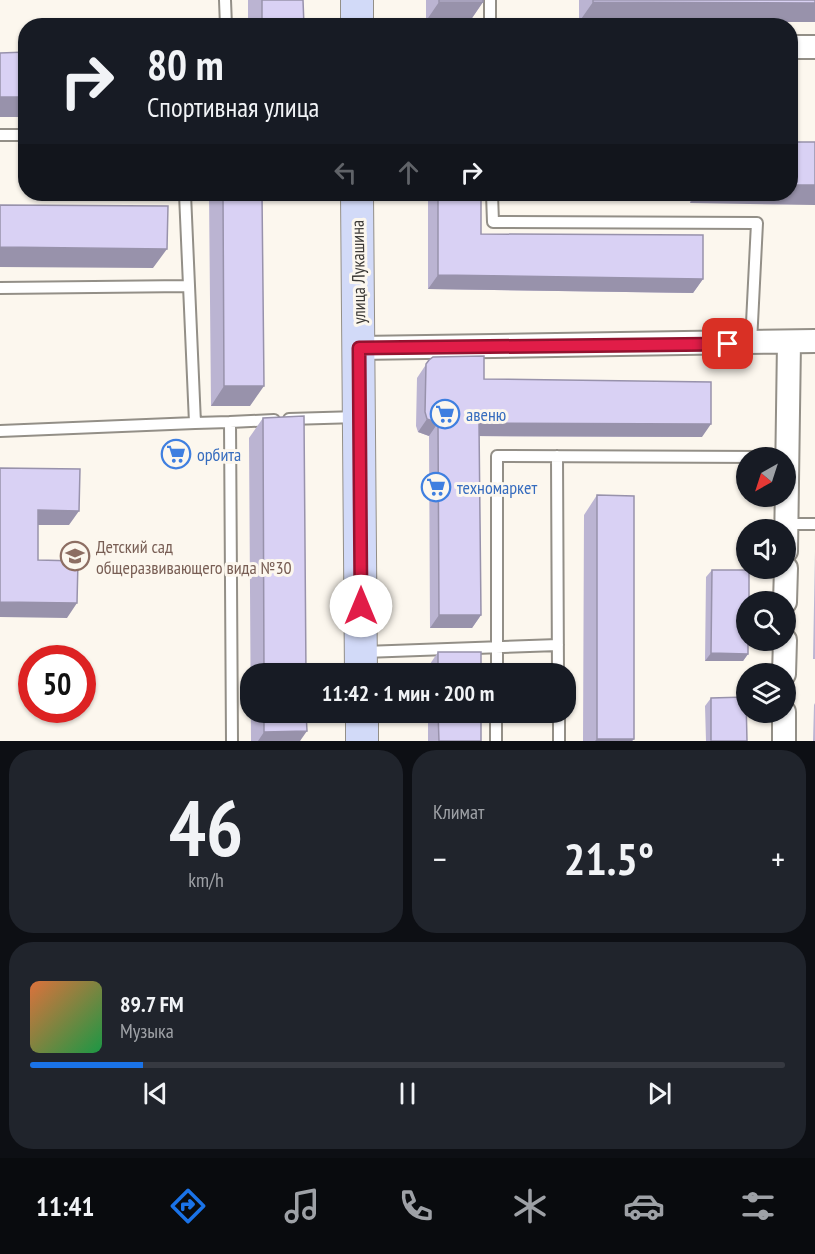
<!DOCTYPE html>
<html lang="ru">
<head>
<meta charset="utf-8">
<style>
  :root { --surface:#171b24; --page:#20242c; --text:#f1f3f6; --muted:#9ea1a6; --line:#363941; --accent:#1a73e8 }
  body { margin:0; font-family:"PT Sans Narrow",sans-serif; background:var(--page); color:var(--text); height:100vh; display:flex; flex-direction:column; font-size:22px; white-space:nowrap }
  * { box-sizing:border-box; margin:0 }
  p { font-size:20px; color:var(--muted) }
  .icon { flex:none; width:33px; height:33px; fill:none; stroke:currentColor; stroke-width:2; stroke-linecap:round; stroke-linejoin:round }
  .map { position:relative; height:741px; overflow:hidden }
  .panel { display:flex; flex-direction:column; gap:9px; padding:9px; background:#0d0f14; flex:1 }
  .panel>* { flex:none }
  .guide { position:absolute; left:18px; top:18px; width:780px; height:183px; border-radius:24px; box-shadow:0 2px 4px #0004; background:#171b24; color:var(--text); overflow:hidden }
  .needle { width:39px; rotate:219deg }
  .buttons { position:absolute; left:736px; top:447px; display:grid; gap:12px }
  .buttons a { display:grid; place-items:center; width:60px; height:60px; border-radius:50%; background:var(--surface); box-shadow:0 2px 4px #0004; font-size:30px }
  .speed { position:absolute; left:18px; top:645px; display:flex; gap:12px; font-size:30px; font-weight:700; text-align:center }
  .speed>* { display:grid; place-content:center; width:78px; height:78px; border-radius:50%; background:var(--surface); box-shadow:0 2px 4px #0004; line-height:1 }
  .speed .limit { border:9px solid #d22; background:#fff; color:#111 }
  .pin { position:absolute; display:grid; place-items:center; width:51px; height:51px; color:#fff; margin:-26px; border-radius:12px; box-shadow:0 3px 9px #0006 }
  .me { position:absolute; width:66px; margin:-33px; rotate:0deg; stroke-linejoin:round; filter:drop-shadow(0 0 4px #0008) }
  .turn { display:flex; align-items:center; gap:21px; height:126px; padding:0 30px; font-size:27px }
  .turn .icon { width:78px; height:78px; stroke-width:2.5 }
  .turn b { display:block; font-size:42px; line-height:51px }
  .lanes { display:flex; align-items:center; height:57px; padding:0 30px; background:#0003; justify-content:center; gap:30px; direction:ltr }
  .lanes .off { opacity:.35 }
  .big { font-size:45px; font-weight:800; line-height:1.1 }
  .panel .widget { flex:1; display:flex; flex-direction:column; justify-content:center; gap:9px; min-width:0; padding:0 21px; border-radius:24px; background:var(--page) }
  .panel .dial { align-items:center; gap:0 }
  .dial b { font-size:78px; line-height:1 }
  .song { display:flex; align-items:center; gap:18px }
  .cover { width:72px; height:72px; border-radius:9px; background:linear-gradient(135deg,hsl(20 70% 55%),hsl(140 70% 35%)) }
  .played { height:6px; border-radius:3px; background:linear-gradient(90deg,var(--accent) 15%,var(--line) 15%) }
  .keys { display:flex; justify-content:space-around; direction:ltr }
  .heat { display:flex; justify-content:space-between; align-items:center; font-size:33px; direction:ltr }
  .panel .tiles { flex:1; display:grid; gap:9px; grid-template-columns:1fr 1fr }
  .widget:last-child { grid-column:span 2 }
  .trip { position:absolute; left:240px; top:663px; width:336px; height:60px; border-radius:24px; background:var(--surface); box-shadow:0 2px 4px #0004; font-weight:800; line-height:60px; text-align:center }
  .dock { display:flex; height:96px; justify-content:space-around; align-items:center; background:#090b0e; color:var(--muted) }
  .dock .icon { width:42px; height:42px }
  .dock .on { color:var(--accent) }
  .dock b { font-size:27px; color:var(--text) }
  .map>svg:first-child { display:block }
  .green { fill:#b5efc0 }
  .lines { fill:none; stroke-linecap:round; stroke-linejoin:round }
  .lane-casing { stroke:#938f87; stroke-width:14 }
  .street-casing { stroke:#938f87; stroke-width:26 }
  .secondary-casing { stroke:#938f87; stroke-width:34 }
  .lane { stroke:#fff; stroke-width:10 }
  .street { stroke:#fff; stroke-width:22 }
  .secondary { stroke:#d2daf8; stroke-width:32 }
  .wall { fill:#bbb4d2 }
  .shaded-wall { fill:#9892ab }
  .building { fill:#d9d1f4; stroke:#9892ab; stroke-width:1.5 }
  .route-casing { stroke:#92132f; stroke-width:15 }
  .route { stroke:#e11d48; stroke-width:10 }
  .labels { text-anchor:middle; dominant-baseline:central; stroke-width:6; stroke-linejoin:round; paint-order:stroke }
  .street-label { font-size:18px; fill:#3c3a37; stroke:#fcf7ee }
  .shop-label { font-size:18px; fill:#366cbe; stroke:#fcf7ee; text-anchor:start }
  .education-label { font-size:18px; fill:#785e54; stroke:#fcf7ee; text-anchor:start }
</style>
</head>
<body>
<div class="map">
<svg width="815" height="741" viewBox="0 0 815 741">
  <rect width="100%" height="100%" fill="#fcf7ee"/>
  <!-- green -->
  <path class="green" d="M509 194H622L621 201 509 196Z"/>
  <g class="lines">
    <!-- lane casing -->
    <g class="lane-casing">
      <path id="lane" d="M225 0 226 26
        M490 0V26
        M0 135H26
        M185 194 195 423 230 422
        M492 194 493 222 757 223 751 343
        M0 288 188 286
        M289 419 358 417
        M0 431 195 423
        M557 456 558 674
        M786 524H815
        M364 652 558 645
        M497 674V456L787 457
        M559 712V741
        M232 741 230 422 274 420
        M496 741V712"/>
    </g>
    <!-- street casing -->
    <g class="street-casing">
      <path id="street" d="M790 47H815
        M359 348 815 341
        M786 551 789 342
        M785 602 786 568
        M784 674 785 640
        M784 741V712"/>
    </g>
    <!-- secondary casing -->
    <g class="secondary-casing">
      <path id="secondary" d="M357 26V0
        M357 194 361 674
        M362 712V741"/>
    </g>
    <!-- lane -->
    <use href="#lane" class="lane"/>
    <!-- street -->
    <use href="#street" class="street"/>
    <!-- secondary -->
    <use href="#secondary" class="secondary"/>
  </g>
  <!-- wall -->
  <path class="wall" d="M248 0H303L304 26H248Z
    M426 0H483V2L470 21H426Z
    M579 0H815L579 22Z
    M209 194H262L250 406H211Z
    M428 194H481V234L703 279 693 293 428 289Z
    M691 194H790L690 203Z
    M429 360 484 379 702 437 479 436 481 615 472 628H430L429 436 418 432 416 426 417 378Z
    M263 418 306 674H250V712H306L300 741H251L249 438Z
    M597 495 634 739 632 741H583L584 515Z
    M815 551V659H813Z
    M712 570 748 654 743 661H705L706 577Z
    M438 652 481 674H428V667Z
    M711 698 747 741H706L705 706Z
    M815 703V741H813L814 705Z
    M428 712H481V741H428Z"/>
  <!-- shaded-wall -->
  <path class="shaded-wall" d="M439 2H483L470 21H426Z
    M593 2 815 3V22H579Z
    M0 97H26V117H0Z
    M790 185H815V205L690 203 697 194H790Z
    M0 247 167 249 153 268 0 267Z
    M438 275 703 279 693 293 428 289Z
    M224 386H264L250 406H211Z
    M427 419 438 423 429 436 418 432Z
    M479 423 711 424 702 437 470 436Z
    M38 510 79 511 69 525H28Z
    M0 602 77 603 67 618 0 617Z
    M439 615H481L472 628H430Z
    M711 653 748 654 743 661H705Z
    M307 731 300 741H258L264 732Z
    M597 739H634L632 741H595Z"/>
  <!-- building -->
  <path class="building" d="M262 0H303L304 26H262Z
    M439 0H483V2H439Z
    M593 0H815V3L593 2Z
    M26 52V97H0V53Z
    M790 142H815V185H790Z
    M223 194H262L264 386H224Z
    M438 194H481V234L703 235V279L438 275Z
    M0 205 168 206 167 249 0 247Z
    M484 356V379L711 382V424L479 423 481 615H439L438 423 427 419 425 412 426 364 429 360 433 357Z
    M304 416 306 674H264L263 418Z
    M0 468 80 469 79 511 38 510V560L78 561 77 603 0 602Z
    M597 495 634 496V739H597Z
    M712 570H749V602H747V640H748V654L711 653Z
    M438 652H481V674H438Z
    M746 697 747 741H711V698Z
    M264 712H306L307 731 264 732Z
    M438 712H481V741H439Z"/>
  <g class="lines">
    <!-- route casing -->
    <g class="route-casing">
      <path id="route" d="M361 606 359 348 728 344"/>
    </g>
    <!-- route -->
    <use href="#route" class="route"/>
  </g>
  <!-- icons -->
  <defs>
    <g id="supermarket-ring" transform="scale(1.5)"><circle r="9.5" fill="#fcf7ee" stroke="#3f7fe0" stroke-width="1.5"/><path d="M-6-5.5h2.5l.6 2H6L4.5 2H-2.5L-4.4-4H-6ZM-1.5 3.2a1.3 1.3 0 1 0 .1 0ZM3 3.2a1.3 1.3 0 1 0 .1 0Z" fill="#3f7fe0"/></g>
    <g id="school-ring" transform="scale(1.5)"><circle r="9.5" fill="#fcf7ee" stroke="#8d6e63" stroke-width="1.5"/><path d="M0-5L7-2L0 1L-7-2ZM-4 1L0 2.5L4 1V4Q0 6-4 4Z" fill="#8d6e63"/></g>
  </defs>
  <g fill-rule="evenodd">
    <use href="#supermarket-ring" x="445" y="414"/>
    <use href="#supermarket-ring" x="176" y="454"/>
    <use href="#supermarket-ring" x="436" y="487"/>
    <use href="#school-ring" x="75" y="556"/>
  </g>
  <g class="labels">
    <!-- street labels -->
    <g class="street-label">
      <text transform="translate(358 272) rotate(-91)">улица Лукашина</text>
    </g>
    <!-- shop labels -->
    <g class="shop-label">
      <text x="466" y="414">авеню</text>
      <text x="197" y="454">орбита</text>
      <text x="457" y="487">техномаркет</text>
    </g>
    <!-- education labels -->
    <g class="education-label">
      <text x="96" y="546">Детский сад<tspan x="96" dy="21">общеразвивающего вида №30</tspan></text>
    </g>
  </g>
</svg>
<div class="buttons">
<a><svg class="needle" viewBox="-14 -14 28 28"><path d="M0-13l5 13h-10z" fill="#e53935"/><path d="M0 13l5-13h-10z" fill="#9ea1a6"/></svg></a>
<a><svg class="icon" aria-label="sound" viewBox="0 0 24 24"><path d="M4 9h4l5-4v14l-5-4H4zM17 9q2 3 0 6"/></svg></a>
<a><svg class="icon" aria-label="search" viewBox="0 0 24 24"><circle cx="10" cy="10" r="6"/><path d="M15 15l6 6"/></svg></a>
<a><svg class="icon" aria-label="layers" viewBox="0 0 24 24"><path d="M12 4l9 5-9 5-9-5zM3 14l9 5 9-5"/></svg></a>
</div>
<div class="speed"><div class="limit">50</div></div>
<div class="pin" style="left:728px;top:344px;background:#d93025"><svg class="icon" aria-label="arrive" viewBox="0 0 24 24"><path d="M6 21V4h12l-3 4 3 4H6"/></svg></div>
<svg class="me" style="left:361px;top:606px" viewBox="-20 -20 40 40"><circle r="19" fill="#fff"/><path d="M0-13L10 11 0 6-10 11z" fill="#e11d48"/></svg>
<div class="trip">11:42 · 1 мин · 200 m</div>
<div class="guide">
<div class="turn"><svg class="icon" aria-label="right" viewBox="0 0 24 24"><path d="M7 20v-9h11M14 6l5 5-5 5"/></svg><div><b>80 m</b>Спортивная улица</div></div>
<div class="lanes"><svg class="icon off" aria-label="left" viewBox="0 0 24 24"><path d="M17 20v-9H6M10 6l-5 5 5 5"/></svg><svg class="icon off" aria-label="ahead" viewBox="0 0 24 24"><path d="M12 20V5M6 11l6-6 6 6"/></svg><svg class="icon" aria-label="right" viewBox="0 0 24 24"><path d="M7 20v-9h11M14 6l5 5-5 5"/></svg></div>
</div>
</div>
<section class="panel">
<div class="tiles">
<div class="widget dial"><b>46</b><p>km/h</p></div>
<div class="widget"><p>Климат</p>
<div class="heat"><a>−</a><b class="big">21.5°</b><a>+</a></div>
</div>
<div class="widget">
<div class="song"><i class="cover"></i><div><b>89.7 FM</b><p>Музыка</p></div></div>
<div class="played"></div>
<div class="keys"><svg class="icon" aria-label="previous" viewBox="0 0 24 24"><path d="M18 5L8 12l10 7zM5 5v14"/></svg><svg class="icon" aria-label="pause" viewBox="0 0 24 24"><path d="M8 5v14M16 5v14"/></svg><svg class="icon" aria-label="next" viewBox="0 0 24 24"><path d="M6 5l10 7-10 7zM19 5v14"/></svg></div>
</div>
</div>
</section>
<nav class="dock">
<b>11:41</b>
<svg class="icon on" aria-label="directions" viewBox="0 0 24 24"><path d="M12 3l9 9-9 9-9-9zM9 14v-3h6M13 9l2 2-2 2"/></svg>
<svg class="icon" aria-label="music" viewBox="0 0 24 24"><path d="M9 18V5l10-2v13"/><circle cx="6" cy="18" r="3"/><circle cx="16" cy="16" r="3"/></svg>
<svg class="icon" aria-label="phone" viewBox="0 0 24 24"><path d="M5 4h4l2 5-3 2q2 4 5 5l2-3 5 2v4C11 20 4 13 5 4z"/></svg>
<svg class="icon" aria-label="climate" viewBox="0 0 24 24"><path d="M12 3v18M4 7l16 10M4 17L20 7"/></svg>
<svg class="icon" aria-label="car" viewBox="0 0 24 24"><path d="M5 17H2v-5l4-1 3-4h7l3 4 3 1v5h-3M9 17h6M6 11h13"/><circle cx="7" cy="17" r="2"/><circle cx="17" cy="17" r="2"/></svg>
<svg class="icon" aria-label="filters" viewBox="0 0 24 24"><path d="M4 7h16M4 17h16"/><circle cx="9" cy="7" r="2"/><circle cx="15" cy="17" r="2"/></svg>
</nav>
</body>
</html>
